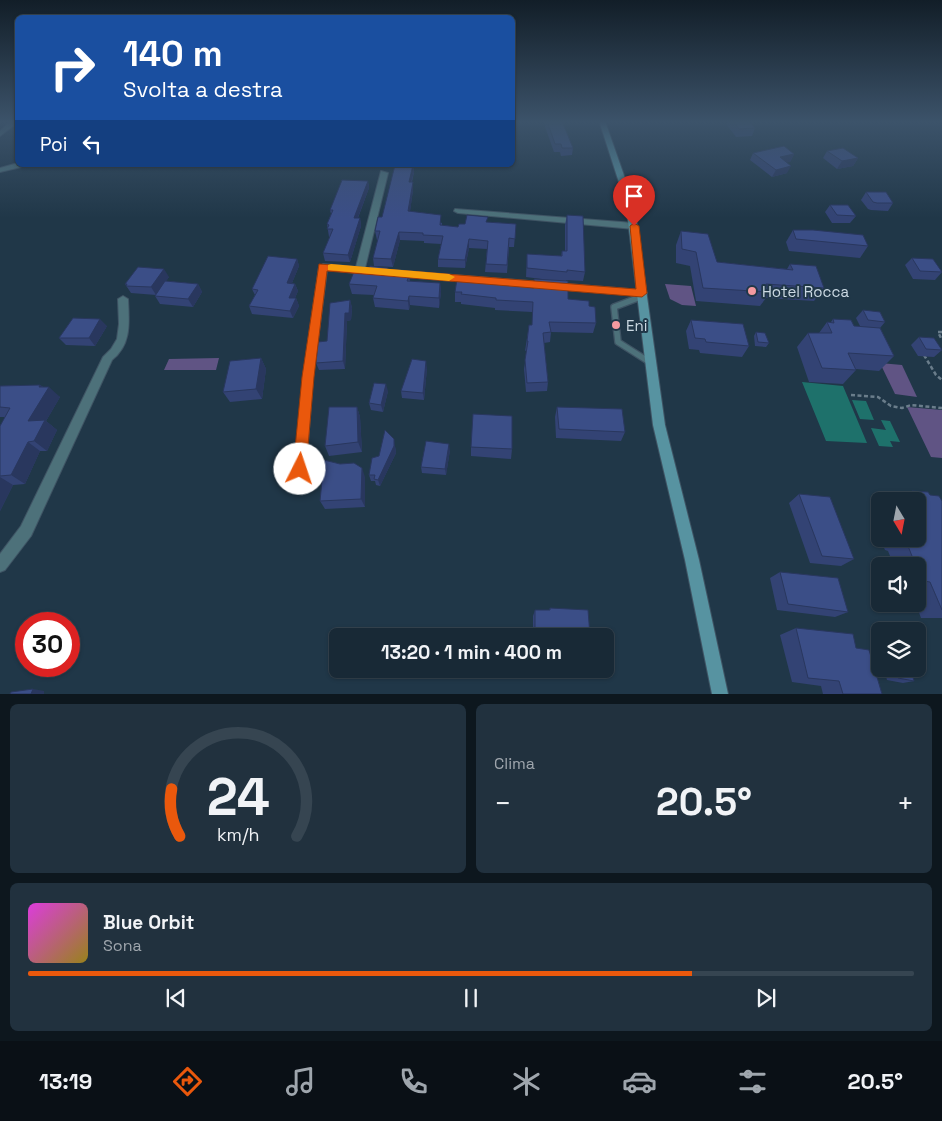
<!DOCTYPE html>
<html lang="it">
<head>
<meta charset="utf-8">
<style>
  :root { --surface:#182936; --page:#21313e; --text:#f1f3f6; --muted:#9fa6ad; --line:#364551; --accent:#ea580c }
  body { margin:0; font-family:"Space Grotesk",sans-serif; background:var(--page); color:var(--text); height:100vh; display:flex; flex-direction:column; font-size:19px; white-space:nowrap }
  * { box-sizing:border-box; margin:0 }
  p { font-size:16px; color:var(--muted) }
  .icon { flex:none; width:28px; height:28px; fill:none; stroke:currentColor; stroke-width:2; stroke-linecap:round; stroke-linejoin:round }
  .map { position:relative; height:694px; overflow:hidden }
  .details { display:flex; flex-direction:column; gap:10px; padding:10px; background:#0d171e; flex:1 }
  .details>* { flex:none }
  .top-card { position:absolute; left:15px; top:15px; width:500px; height:152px; border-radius:8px; box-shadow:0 1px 4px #0004,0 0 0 1px var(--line); background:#1a4fa0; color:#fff; overflow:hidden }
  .needle { width:32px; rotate:170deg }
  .tools { position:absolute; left:871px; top:492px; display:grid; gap:10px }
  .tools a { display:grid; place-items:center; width:55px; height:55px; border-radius:8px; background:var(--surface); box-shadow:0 1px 4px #0004,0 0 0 1px var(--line); font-size:25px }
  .speed { position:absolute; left:15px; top:612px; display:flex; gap:10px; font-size:25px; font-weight:700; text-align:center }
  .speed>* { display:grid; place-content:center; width:65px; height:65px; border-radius:50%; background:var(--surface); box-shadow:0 1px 4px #0004,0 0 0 1px var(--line); line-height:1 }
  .speed .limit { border:8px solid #d22; background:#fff; color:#111 }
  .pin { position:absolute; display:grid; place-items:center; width:42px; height:42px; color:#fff; margin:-51px -21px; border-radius:50% 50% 50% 0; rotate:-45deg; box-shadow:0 0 5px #0007 }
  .pin .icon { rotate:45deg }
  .me { position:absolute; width:55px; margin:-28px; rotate:4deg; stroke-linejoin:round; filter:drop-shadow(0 0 4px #0008) }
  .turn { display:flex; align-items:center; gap:18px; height:105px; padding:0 25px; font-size:22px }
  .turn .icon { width:65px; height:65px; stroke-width:2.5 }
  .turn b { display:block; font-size:35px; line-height:42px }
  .then { display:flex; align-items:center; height:48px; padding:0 25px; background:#0003; gap:10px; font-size:19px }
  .big { font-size:38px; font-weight:700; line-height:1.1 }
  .details .widget { flex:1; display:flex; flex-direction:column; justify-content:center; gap:8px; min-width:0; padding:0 18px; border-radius:8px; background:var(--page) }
  .details .dial { align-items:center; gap:0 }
  .dial svg { height:130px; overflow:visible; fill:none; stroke:var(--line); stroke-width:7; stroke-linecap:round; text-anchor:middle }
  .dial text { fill:var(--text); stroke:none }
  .song { display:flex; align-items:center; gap:15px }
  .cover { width:60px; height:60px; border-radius:8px; background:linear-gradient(135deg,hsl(300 70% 55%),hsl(50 70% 35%)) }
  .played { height:5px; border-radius:2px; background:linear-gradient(90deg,var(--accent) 75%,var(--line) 75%) }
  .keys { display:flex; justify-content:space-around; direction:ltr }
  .heat { display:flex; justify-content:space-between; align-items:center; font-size:28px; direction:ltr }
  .details .tiles { flex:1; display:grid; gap:10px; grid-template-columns:1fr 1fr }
  .widget:last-child { grid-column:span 2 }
  .trip { position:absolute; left:329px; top:628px; width:285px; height:50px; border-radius:8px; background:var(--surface); box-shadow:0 1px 4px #0004,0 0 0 1px var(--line); font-weight:700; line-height:50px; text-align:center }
  .dock { display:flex; height:80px; justify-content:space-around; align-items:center; background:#0a1016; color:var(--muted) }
  .dock .icon { width:35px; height:35px }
  .dock .selected { color:var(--accent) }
  .dock b { font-size:22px; color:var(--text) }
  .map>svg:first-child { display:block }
  .green { fill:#605484 }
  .water { fill:#1e716b }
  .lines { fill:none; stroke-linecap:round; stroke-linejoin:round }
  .service-casing { stroke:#3f5464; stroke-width:8 }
  .minor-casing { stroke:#3f5464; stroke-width:2 }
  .secondary-casing { stroke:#3f5464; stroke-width:2 }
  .path { stroke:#6a7d8b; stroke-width:2.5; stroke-dasharray:4 2.5; stroke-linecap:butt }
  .service { stroke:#4d717a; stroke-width:5.5 }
  .minor { fill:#4d717a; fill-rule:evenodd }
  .secondary { fill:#5793a1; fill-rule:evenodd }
  .wall { fill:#334374 }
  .shaded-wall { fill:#29375e }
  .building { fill:#3b4e87; stroke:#29375e }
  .route { fill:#ea580c; stroke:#983908 }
  .slow { fill:#f59e0b }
  .poi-dot { fill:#f49aa0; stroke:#203748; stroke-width:2 }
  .labels { text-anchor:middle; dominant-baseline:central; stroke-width:4; stroke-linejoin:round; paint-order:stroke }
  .poi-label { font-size:15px; fill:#ccdae4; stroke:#203748; text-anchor:start }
</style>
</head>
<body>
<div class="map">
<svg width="942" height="694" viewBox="0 0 942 694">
  <rect width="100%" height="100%" fill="#203748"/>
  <!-- green -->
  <path class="green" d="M665 284 691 286 696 306 682 305 670 299Z
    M219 358 216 370H164L169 359Z
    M880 363 902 365 917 397 895 394Z
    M907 407 942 410V458L931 457Z"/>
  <!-- water -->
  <path class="water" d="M802 382 843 386 867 443 826 441Z
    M852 400 866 401 874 420 860 419Z
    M881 420 890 421 900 442 890 441 893 447 879 446 871 428 886 430Z"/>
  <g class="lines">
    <!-- service casing -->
    <g class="service-casing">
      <path id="service" d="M643 296 614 307 618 342 651 363"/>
    </g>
    <!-- minor casing -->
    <g class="minor-casing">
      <path id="minor" d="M11 121 18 122 0 136V131Z
        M18 163V165H22L21 167 0 172V168Z
        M381 171 388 173 365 268 370 269 371 271 367 274 327 270 313 377 306 469 304 473 300 474 296 473 294 469 303 377 319 267 323 264 356 267Z
        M455 209 634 223 638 226 634 229 458 213 454 211Z
        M392 270 642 290 647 293 642 296 392 276 388 273Z
        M123 296 128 299C129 322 132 344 112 360L31 536 5 570 0 572V554L21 526 103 357 111 349 117 339 119 324 118 299Z"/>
    </g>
    <!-- secondary casing -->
    <g class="secondary-casing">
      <path id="secondary" d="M599 121H605L634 204 665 425 699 560 728 694H712L685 560 653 425 626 204Z"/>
    </g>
    <!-- path -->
    <path class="path" d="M942 332H938L942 340
      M924 355 936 375 942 380
      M851 395 878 397 891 406 902 408 911 405 942 408"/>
    <!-- service -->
    <use href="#service" class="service"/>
    <!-- minor -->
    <use href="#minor" class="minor"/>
    <!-- secondary -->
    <use href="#secondary" class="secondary"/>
  </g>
  <!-- wall -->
  <path class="wall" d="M543 121H562L573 148 572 155 561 156 560 152H554Z
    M728 121H749L755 128 752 136 736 137 727 125Z
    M827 151 858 158 853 166 837 169 823 158Z
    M753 153 794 154 790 162H787V173L772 177 750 160Z
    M414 172 412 182 413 190 410 211 442 223V225L458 227 465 224 487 222 516 224 514 247H509L507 273 485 272 487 249 469 248 465 268 438 267V259L441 244 424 243V241L400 240 393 267 374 266 373 258 378 240H377L375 231 382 217Z
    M368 181 369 188 358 218H360L361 226 350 262 325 261 323 253 330 237H329L327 224 331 214 330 210Z
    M866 192 893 203 888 211 871 210 868 209 861 200Z
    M830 205 856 216 850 223H832L825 212Z
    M567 215 585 272 583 281 566 280 568 299 589 306 596 323 593 333 551 332 550 342 544 343 548 382 547 391 526 392 524 369 527 350 525 351 529 325H532V312L495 310V308L461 304V302H455V292L482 279V283L533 288 534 279 549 280 526 277 527 254 561 256 562 251H565V225Z
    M793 230 868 246 860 258 789 251 786 242Z
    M681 231 717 262 787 269 790 264 824 288 814 301 766 298 760 306 696 301 690 266 676 263V245Z
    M912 258 942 272 935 280 913 279 905 265Z
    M297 259 299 266 292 283 295 284 298 291 295 298H296L299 306 293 318 252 314 249 306 255 295 252 289Z
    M389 272 405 273 406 276H409L410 281 440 283 441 292 439 308 410 305 409 310 375 307 373 298 374 295 352 294 349 284Z
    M169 277 166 281 198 284 202 292 193 307 160 304 155 296 156 295 131 293 125 284Z
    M350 300 352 308 351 320 347 321 345 369 319 370 316 363Z
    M863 310 885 322 880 328 894 356 879 371 856 369V370L843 384 809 382 797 347 808 333H819L827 322H831L833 319 854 326H860L856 318Z
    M691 320 749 346 742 357 700 353 699 350 689 349 686 331Z
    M107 326 95 346 66 345 59 338Z
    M756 332 769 343 766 347 755 346 754 336Z
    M919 337 942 350 934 357 918 356 911 345Z
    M261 358 266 369 262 399 230 402 223 392Z
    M427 368 424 400 402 398 401 391Z
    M40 385 60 397 46 421 57 430 47 451H40L25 484 13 485 0 511V426L5 417H0V386Z
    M388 391 383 412 371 410 369 403Z
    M357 407 360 417 362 452 329 456 325 446Z
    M557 407 625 432 621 441 556 438 555 417Z
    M395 446 396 453 380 486 376 485 375 481H371L369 475 379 456Z
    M471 447 512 449 511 459 471 456Z
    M450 450 446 475 422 473 421 467Z
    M365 477V507L325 509 320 501Z
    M912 491 930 495 942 501V618H921L916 604H918V566H894L888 551 885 550 880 539H918V501H895Z
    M799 494 854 559 841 566 810 563 789 503Z
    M880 517V538L873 522Z
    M780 572 848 612 835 617 777 610 770 578Z
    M550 608 590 636H533V616L535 610H549Z
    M796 628 856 648 882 694H823L821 686 792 682 780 635Z
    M884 669H911L914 681 903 683 887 680Z"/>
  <!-- shaded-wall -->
  <path class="shaded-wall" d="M794 154 790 162 776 165 780 157Z
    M858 158 853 166 837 169 842 161Z
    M414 165V172L409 190V182Z
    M791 166 787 173 772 177 776 170Z
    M368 181 369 188 355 225 354 218Z
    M413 182V190L409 219 408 211Z
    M360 218 361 226 350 262 348 255Z
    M399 232 400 240 393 267 391 259Z
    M469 239V248L465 268V260Z
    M297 259 299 266 289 290 287 283Z
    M164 269 169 277 156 295 151 287Z
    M440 283 441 292 439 308V298Z
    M198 284 202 292 193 307 188 299Z
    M295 284 298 291 292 305 289 298Z
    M409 296 410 305 409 310 408 301Z
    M296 298 299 306 293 318 290 311Z
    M350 300 352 308 351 320 347 321 345 369 343 361 345 313Z
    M100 319 107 326 95 346 89 338Z
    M261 358 266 369 262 399 256 389Z
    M426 361 427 368 424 400 423 393Z
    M386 384 388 391 383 412 381 405Z
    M40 385 47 390 49 387 60 397 46 421 57 430 47 451 34 441 28 421Z
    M357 407 360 417 362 452 358 442Z
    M394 439 396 453 380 486 378 480Z
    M28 442 40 451 25 484 11 475Z
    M449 444 450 450 446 475 445 469Z
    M362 468 365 477V507L361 499Z
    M0 477 13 485 0 511Z
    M33 689 44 691V694H31Z"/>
  <!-- building -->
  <path class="building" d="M547 121H562L573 148H562L561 144H555Z
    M733 121H749L755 128 739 129Z
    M784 146 794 154 780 157 791 166 776 170 753 153Z
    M843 148 858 158 842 161 827 151Z
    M395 165H413L409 182H413L408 211 441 215 440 225 458 227 459 224H465L467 215 488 217 486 222 516 224 515 239 509 238 507 265 486 264 488 241 469 239 465 260 438 259 443 236 423 235V233L399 232 391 259 373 258 380 231H375L378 217H382Z
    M342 180 368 181 354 218H360L348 255 323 253 333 229H327L329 225 327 224 333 210H330Z
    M866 192H886L893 203H877L873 202Z
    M830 205H848L856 216 837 215Z
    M567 215 583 216 585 272 567 270V272L527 268V254L562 256V251H567Z
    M793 230H813L863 235 868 246 796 239Z
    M681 231 708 234 717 262 793 270 790 264 816 266 824 288 766 284 769 292 703 288 696 252 682 249Z
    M268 256 297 259 287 283 295 284 289 298H296L290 311 249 306 258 290 252 289Z
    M912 258 933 259 942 272 920 271Z
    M370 266 388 268 387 272 405 273 404 276H409L407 281 440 283 439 298 409 296 408 301 373 298 377 286 349 284 355 269H369Z
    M138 267 164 269 151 287 126 286 127 284H125Z
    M457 279H482L481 282 534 288V279L568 281V299L589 301V306L595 307 596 323 549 322 551 332 543 333 548 382 527 383 525 360 528 341H527L529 325H532L533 302 496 300V298L461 294 462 292H455Z
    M165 281 198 284 188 299 155 296Z
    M350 300 349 313H345L343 361 316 363 318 342 327 341 330 303Z
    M863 310 880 312 885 322 868 320Z
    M73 318 100 319 89 338H59Z
    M833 319 851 320 854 326 880 328 894 356 848 353 856 370 822 368 808 333H832L827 322 834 323Z
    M691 320 743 324 749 346 706 342 705 339 695 338Z
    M756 332 765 333 769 343 758 342Z
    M919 337 934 338 942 350 926 349Z
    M261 358 256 389 223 392 230 361Z
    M412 359 426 361 423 393 401 391Z
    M374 383 386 384 381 405 369 403Z
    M40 385 39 387H49L28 421 45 420 34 441 28 442 11 475 0 476V426L10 408 0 407V386Z
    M329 407H357L358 442 325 446Z
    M557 407 622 409 625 432 559 429Z
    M473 414 512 416V449L471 447Z
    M385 430 394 439V446L378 480 374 479 375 475H369L372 458 379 456Z
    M426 441 449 444 445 469 421 467Z
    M324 460 340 464 354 463 362 468 361 499 320 501Z
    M912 491 928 492 930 495 939 496 942 501V610L930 582 918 580V566H916L906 541H903L902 539H918V501H905Z
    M799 494 830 497 854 559 822 556Z
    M780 572 838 578 848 612 788 604Z
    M550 608 588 610 590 636H535V610H550Z
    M796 628 853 634 856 648 869 650 882 694H843L839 681 808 678Z
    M896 669H911L914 681 898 678Z
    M33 689 31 694H10L11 692Z"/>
  <!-- sky -->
  <linearGradient id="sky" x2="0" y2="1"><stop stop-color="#121e28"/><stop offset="0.56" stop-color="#3c536a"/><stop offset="1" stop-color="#3c536a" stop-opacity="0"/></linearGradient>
  <rect width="942" height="218" fill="url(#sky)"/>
  <!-- route -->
  <path class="route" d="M634 223 639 226 647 293 642 297 327 271 314 377 306 469 304 474 300 475 295 474 293 469 302 377 319 264 636 289 630 226Z"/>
  <!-- slow -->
  <path class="slow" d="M331 264 449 274 455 277 449 281 328 270V265Z"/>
  <!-- markers -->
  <g class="poi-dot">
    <circle cx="752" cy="291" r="5"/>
    <circle cx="616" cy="325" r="5"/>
  </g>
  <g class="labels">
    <!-- poi labels -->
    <g class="poi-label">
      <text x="762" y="291">Hotel Rocca</text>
      <text x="626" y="325">Eni</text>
    </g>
  </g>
</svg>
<div class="tools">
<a><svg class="needle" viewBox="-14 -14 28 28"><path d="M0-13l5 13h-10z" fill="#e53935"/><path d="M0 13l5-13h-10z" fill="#9fa6ad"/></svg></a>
<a><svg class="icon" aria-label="sound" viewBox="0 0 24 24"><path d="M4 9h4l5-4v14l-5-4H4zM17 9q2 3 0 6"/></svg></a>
<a><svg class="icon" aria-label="layers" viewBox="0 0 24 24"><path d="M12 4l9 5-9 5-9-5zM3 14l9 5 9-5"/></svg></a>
</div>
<div class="speed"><div class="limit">30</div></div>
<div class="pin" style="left:634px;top:226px;background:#d93025"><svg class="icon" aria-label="arrive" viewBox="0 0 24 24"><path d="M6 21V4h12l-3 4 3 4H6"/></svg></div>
<svg class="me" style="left:300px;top:469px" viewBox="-20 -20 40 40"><circle r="19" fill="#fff"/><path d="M0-13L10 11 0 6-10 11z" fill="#ea580c"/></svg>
<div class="trip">13:20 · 1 min · 400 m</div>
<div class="top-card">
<div class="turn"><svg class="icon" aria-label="right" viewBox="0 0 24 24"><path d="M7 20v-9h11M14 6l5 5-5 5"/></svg><div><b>140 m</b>Svolta a destra</div></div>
<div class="then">Poi<svg class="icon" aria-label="left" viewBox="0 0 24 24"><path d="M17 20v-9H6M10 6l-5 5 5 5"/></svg></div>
</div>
</div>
<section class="details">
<div class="tiles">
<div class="widget dial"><svg viewBox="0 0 100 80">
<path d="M14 69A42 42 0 1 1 86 69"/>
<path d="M14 69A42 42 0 0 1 9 40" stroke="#ea580c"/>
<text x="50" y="56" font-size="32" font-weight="700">24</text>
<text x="50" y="72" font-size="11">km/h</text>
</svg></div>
<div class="widget"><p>Clima</p>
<div class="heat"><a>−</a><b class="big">20.5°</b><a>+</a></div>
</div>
<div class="widget">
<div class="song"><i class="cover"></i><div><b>Blue Orbit</b><p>Sona</p></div></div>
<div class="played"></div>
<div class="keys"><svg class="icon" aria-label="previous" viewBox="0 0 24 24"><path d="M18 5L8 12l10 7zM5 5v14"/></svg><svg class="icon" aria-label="pause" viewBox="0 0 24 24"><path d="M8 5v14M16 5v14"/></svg><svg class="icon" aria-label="next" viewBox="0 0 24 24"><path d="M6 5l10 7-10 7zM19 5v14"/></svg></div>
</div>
</div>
</section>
<nav class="dock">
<b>13:19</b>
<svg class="icon selected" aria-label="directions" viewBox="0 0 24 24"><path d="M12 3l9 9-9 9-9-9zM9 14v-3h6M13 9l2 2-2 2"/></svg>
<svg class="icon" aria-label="music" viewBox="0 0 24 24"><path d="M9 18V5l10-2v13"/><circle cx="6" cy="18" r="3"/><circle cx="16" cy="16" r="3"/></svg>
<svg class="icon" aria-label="phone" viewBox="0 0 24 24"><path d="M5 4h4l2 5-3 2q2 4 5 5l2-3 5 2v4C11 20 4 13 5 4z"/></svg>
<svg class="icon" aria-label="climate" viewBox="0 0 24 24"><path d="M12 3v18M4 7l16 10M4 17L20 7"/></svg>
<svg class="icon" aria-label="car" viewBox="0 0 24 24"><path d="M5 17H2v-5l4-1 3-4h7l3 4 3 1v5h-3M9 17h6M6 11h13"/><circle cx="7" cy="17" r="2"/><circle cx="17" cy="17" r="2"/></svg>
<svg class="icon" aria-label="filters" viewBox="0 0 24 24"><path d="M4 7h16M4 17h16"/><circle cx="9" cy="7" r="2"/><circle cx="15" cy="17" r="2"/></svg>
<b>20.5°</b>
</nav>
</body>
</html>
